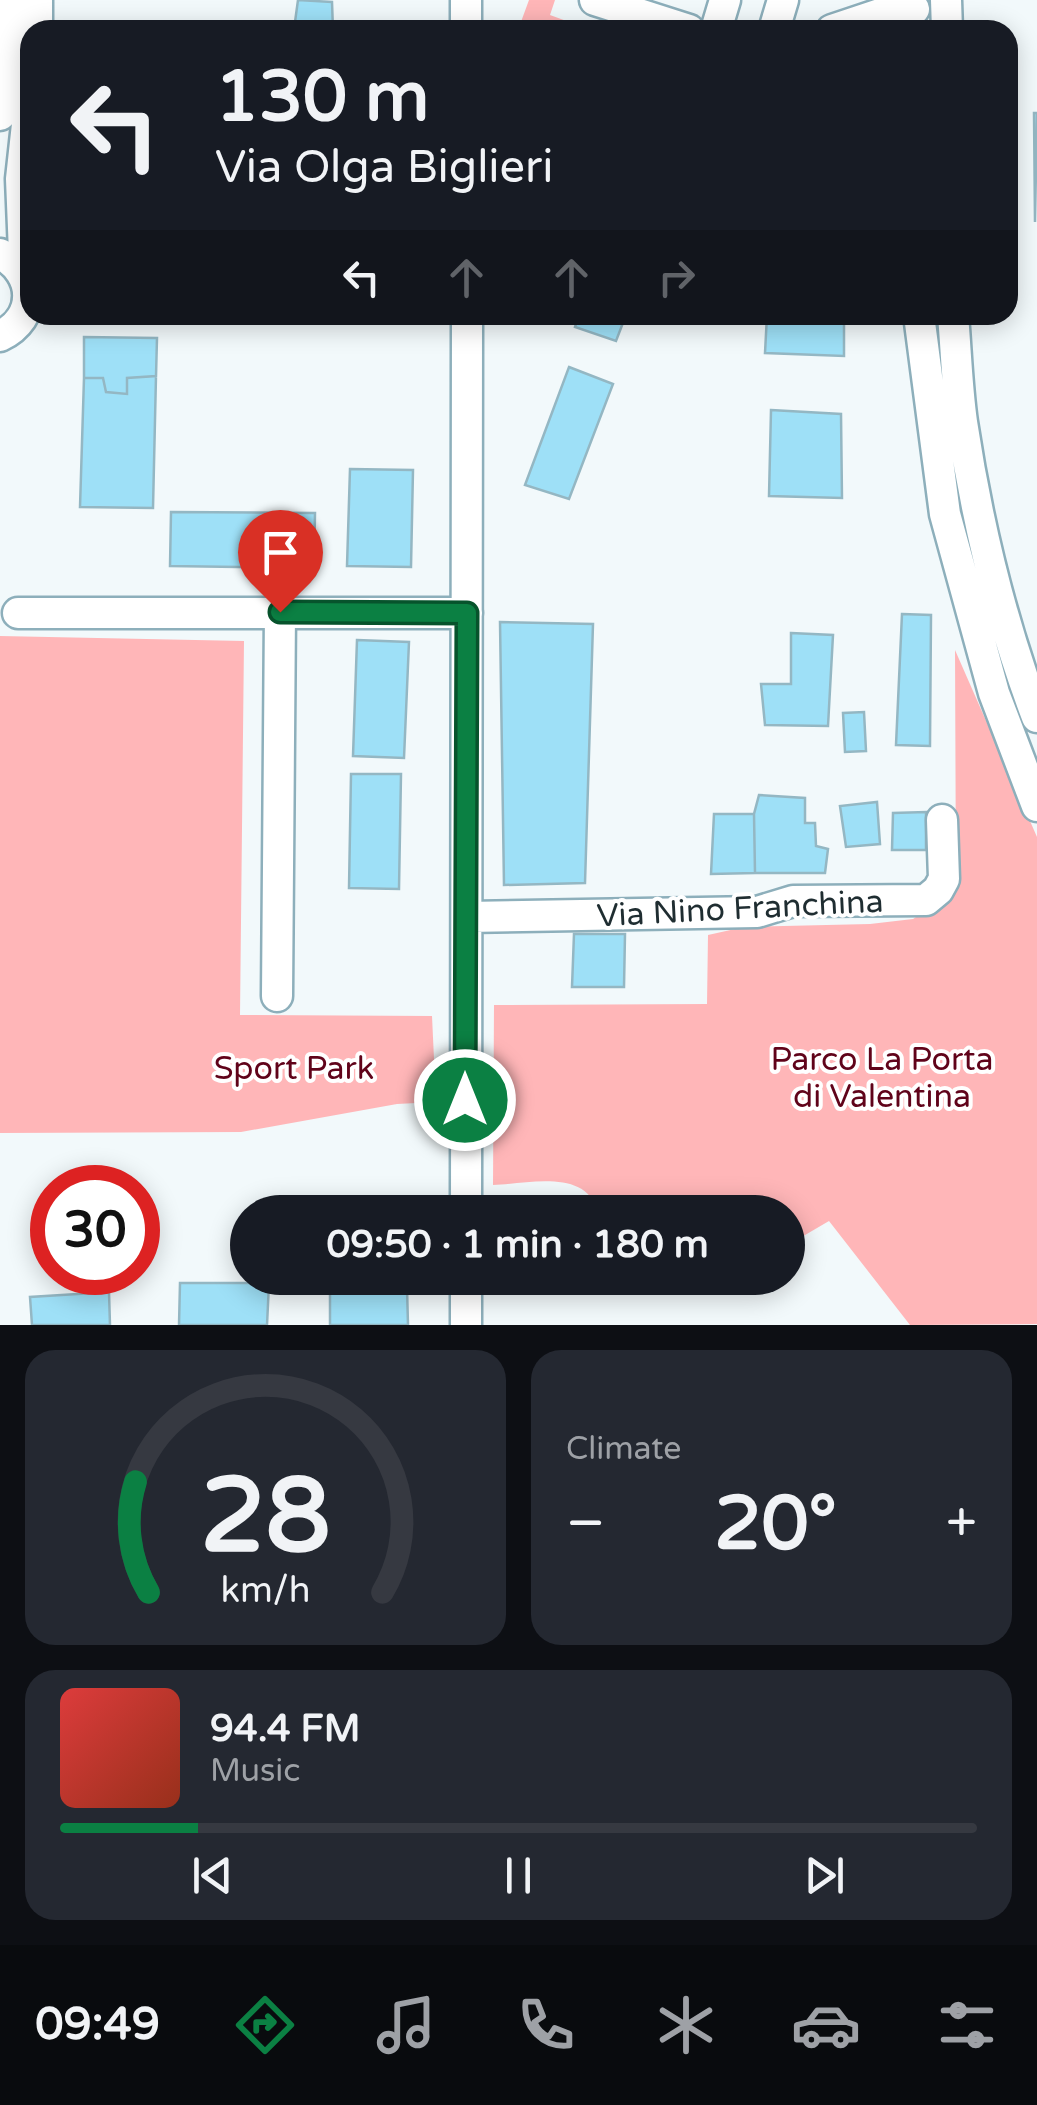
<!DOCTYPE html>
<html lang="en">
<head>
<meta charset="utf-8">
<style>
  :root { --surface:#171b24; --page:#242831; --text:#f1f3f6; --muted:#9ea1a6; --line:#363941; --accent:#0b8043 }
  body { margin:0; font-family:"Varela Round",sans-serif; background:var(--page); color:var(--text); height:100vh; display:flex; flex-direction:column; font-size:38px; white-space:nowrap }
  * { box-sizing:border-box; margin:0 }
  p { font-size:32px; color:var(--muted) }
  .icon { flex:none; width:55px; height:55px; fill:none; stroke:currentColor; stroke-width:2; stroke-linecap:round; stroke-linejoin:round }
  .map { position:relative; height:1325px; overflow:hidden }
  .sheet { display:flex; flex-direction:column; gap:25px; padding:25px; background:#0d0f14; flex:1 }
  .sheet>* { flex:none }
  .guide { position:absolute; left:20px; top:20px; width:998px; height:305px; border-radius:30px; box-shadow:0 5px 25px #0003; background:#171b24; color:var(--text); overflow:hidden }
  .speed { position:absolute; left:30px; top:1165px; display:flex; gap:20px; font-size:50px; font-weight:700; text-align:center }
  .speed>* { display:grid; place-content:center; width:130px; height:130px; border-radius:50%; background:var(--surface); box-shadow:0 5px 25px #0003; line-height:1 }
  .speed .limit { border:15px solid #d22; background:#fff; color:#111 }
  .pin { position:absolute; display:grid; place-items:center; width:85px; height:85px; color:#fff; margin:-102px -42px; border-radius:50% 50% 50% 0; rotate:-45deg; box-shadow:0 0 10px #0007 }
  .pin .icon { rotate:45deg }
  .me { position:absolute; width:110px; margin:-55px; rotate:0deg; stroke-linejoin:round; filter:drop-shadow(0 0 8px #0008) }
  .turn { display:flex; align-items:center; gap:35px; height:210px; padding:0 30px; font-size:45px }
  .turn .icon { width:130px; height:130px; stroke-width:2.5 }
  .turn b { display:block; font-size:70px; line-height:85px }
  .lanes { display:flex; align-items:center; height:95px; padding:0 30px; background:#0003; justify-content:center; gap:50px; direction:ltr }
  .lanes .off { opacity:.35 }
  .big { font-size:75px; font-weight:800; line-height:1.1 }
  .sheet .card { flex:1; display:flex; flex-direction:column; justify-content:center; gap:15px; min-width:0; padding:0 35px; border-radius:30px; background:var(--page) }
  .sheet .dial { align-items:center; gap:0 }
  .dial svg { height:260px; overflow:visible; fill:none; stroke:var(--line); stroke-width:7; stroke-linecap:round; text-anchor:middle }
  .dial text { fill:var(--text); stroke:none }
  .song { display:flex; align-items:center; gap:30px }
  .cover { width:120px; height:120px; border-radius:15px; background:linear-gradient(135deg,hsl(0 70% 55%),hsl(10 70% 35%)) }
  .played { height:10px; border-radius:5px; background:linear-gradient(90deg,var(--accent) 15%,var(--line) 15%) }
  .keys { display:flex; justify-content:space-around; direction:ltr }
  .heat { display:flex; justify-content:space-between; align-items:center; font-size:55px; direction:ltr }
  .sheet .tiles { flex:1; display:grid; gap:25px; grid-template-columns:1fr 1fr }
  .card:last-child { grid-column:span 2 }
  .trip { position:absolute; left:230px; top:1195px; width:575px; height:100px; border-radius:50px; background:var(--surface); box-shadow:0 5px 25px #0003; font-weight:800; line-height:100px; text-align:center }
  .tabs { display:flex; height:160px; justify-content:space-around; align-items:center; background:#090b0e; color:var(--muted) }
  .tabs .icon { width:70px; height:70px }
  .tabs .on { color:var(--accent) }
  .tabs b { font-size:45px; color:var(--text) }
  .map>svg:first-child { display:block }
  .green { fill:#ffb6b8 }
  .building { fill:#9ee0f7; stroke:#94b7c3; stroke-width:2.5 }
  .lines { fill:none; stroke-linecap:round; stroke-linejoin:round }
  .minor-casing { stroke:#8dafbb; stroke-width:35 }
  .minor { stroke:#fff; stroke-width:30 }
  .route-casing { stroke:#07532c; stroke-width:25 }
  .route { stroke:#0b8043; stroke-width:18 }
  .labels { text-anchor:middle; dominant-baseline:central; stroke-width:8; stroke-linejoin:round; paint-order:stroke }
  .street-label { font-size:32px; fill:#1f2d31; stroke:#fff }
  .park-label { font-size:32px; fill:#60031a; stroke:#fff }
</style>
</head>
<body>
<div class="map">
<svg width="1037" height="1325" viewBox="0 0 1037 1325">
  <rect width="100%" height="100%" fill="#f2f9fb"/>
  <!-- green -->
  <path class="green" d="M529 0H555L550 15 591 30H518Z
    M0 636 244 641 240 1015 432 1016 436 1102 397 1104 241 1132 0 1133Z
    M955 650 1037 837V1324L910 1325 829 1221 788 1245V1212H597C588 1168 526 1184 493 1185L494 1005 707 1004 708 935 744 927 870 924 913 919 956 891Z"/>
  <!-- building -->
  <path class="building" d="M298 0 332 2 333 30H276V25L295 22Z
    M1034 113H1037L1035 222Z
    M579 315H626L616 341 575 327Z
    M767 315H844V356L765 353Z
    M84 337 157 338 156 376 127 378V394L106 392 103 378H84Z
    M569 367 613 384 569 499 525 485Z
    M156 376 153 508 80 507 84 378H103L106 392 127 394V378Z
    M771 410 841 414 842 498 769 496Z
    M350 469 413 470 411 567 347 566Z
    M171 512 315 513 314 568 170 566Z
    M902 614 931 615 930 746 896 745Z
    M500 622 593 624 585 883 504 885Z
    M791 633 833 635 828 726 765 725 761 684H791Z
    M357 640 409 642 404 758 353 756Z
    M864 712 866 751 845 752 843 713Z
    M351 774H401L399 889 349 888Z
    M759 795 805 798V823H815L816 846 828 849 825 873H755L754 814Z
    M877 802 880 844 846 847 840 806Z
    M926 812V850H892L893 813Z
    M714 814H754L755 873 711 874Z
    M574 934H625L624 987H572Z
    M180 1283H269L267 1325H179Z
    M330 1285 407 1287 408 1325H330Z
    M109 1292 110 1325H32L30 1297Z"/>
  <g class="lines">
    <!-- minor casing -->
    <g class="minor-casing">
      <path id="minor" d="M466 0V30
        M595 0 689 30
        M946 0 947 30
        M37 30V0
        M716 30 725 0
        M774 30 783 0
        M832 30 886 12 914 9
        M0 115 9 65 10 0
        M0 254C37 273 38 318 0 336
        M25 277 21 179 30 97
        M919 315 945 514 994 693 1037 806
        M953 315C956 350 957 387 962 422 977 522 1001 622 1037 717
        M18 613H467
        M467 917 757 912 793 901 926 900 938 890 944 879 942 820
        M277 996 280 611
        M466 1212 467 315
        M466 1278V1325"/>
    </g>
    <!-- minor -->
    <use href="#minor" class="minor"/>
  </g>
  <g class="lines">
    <!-- route casing -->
    <g class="route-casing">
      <path id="route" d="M280 612 467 613 465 1100"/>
    </g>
    <!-- route -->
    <use href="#route" class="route"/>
  </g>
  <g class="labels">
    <!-- street labels -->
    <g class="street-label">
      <text transform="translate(740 909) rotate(-3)">Via Nino Franchina</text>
    </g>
    <!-- park labels -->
    <g class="park-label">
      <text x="882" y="1060">Parco La Porta<tspan x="882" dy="37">di Valentina</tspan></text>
      <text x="294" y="1069">Sport Park</text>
    </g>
  </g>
</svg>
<div class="speed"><div class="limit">30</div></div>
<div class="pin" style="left:280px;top:612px;background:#d93025"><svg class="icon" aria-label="arrive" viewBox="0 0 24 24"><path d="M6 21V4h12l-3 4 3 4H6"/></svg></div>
<svg class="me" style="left:465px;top:1100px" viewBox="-20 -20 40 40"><circle r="17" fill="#0b8043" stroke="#fff" stroke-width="3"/><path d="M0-11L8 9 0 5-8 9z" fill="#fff"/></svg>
<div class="trip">09:50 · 1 min · 180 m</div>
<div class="guide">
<div class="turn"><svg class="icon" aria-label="left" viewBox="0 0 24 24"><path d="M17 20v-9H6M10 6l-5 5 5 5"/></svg><div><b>130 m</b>Via Olga Biglieri</div></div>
<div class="lanes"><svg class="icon" aria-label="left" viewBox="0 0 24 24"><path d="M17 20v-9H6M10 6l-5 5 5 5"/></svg><svg class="icon off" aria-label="ahead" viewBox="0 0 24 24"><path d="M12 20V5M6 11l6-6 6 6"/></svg><svg class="icon off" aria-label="ahead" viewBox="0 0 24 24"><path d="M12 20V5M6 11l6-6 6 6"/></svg><svg class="icon off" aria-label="right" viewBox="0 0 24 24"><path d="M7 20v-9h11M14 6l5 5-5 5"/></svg></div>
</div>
</div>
<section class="sheet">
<div class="tiles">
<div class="card dial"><svg viewBox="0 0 100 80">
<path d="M14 69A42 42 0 1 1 86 69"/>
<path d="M14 69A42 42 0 0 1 10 35" stroke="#0b8043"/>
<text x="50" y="56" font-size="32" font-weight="700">28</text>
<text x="50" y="72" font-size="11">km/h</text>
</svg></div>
<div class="card"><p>Climate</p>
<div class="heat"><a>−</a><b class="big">20°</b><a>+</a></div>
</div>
<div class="card">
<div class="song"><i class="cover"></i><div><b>94.4 FM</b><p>Music</p></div></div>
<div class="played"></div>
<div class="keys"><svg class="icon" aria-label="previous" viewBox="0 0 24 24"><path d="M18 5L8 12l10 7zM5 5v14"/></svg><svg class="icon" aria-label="pause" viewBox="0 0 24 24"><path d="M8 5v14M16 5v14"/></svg><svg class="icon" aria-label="next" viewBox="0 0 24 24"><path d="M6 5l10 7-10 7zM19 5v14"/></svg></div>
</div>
</div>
</section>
<nav class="tabs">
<b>09:49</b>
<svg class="icon on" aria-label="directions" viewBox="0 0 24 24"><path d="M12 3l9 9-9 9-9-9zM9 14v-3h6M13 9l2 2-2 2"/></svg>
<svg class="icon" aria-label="music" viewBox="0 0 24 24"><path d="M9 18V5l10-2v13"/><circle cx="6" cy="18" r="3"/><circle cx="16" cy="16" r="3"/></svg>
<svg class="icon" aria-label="phone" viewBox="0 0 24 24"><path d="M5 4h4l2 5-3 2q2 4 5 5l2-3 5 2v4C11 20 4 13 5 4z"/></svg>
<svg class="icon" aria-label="climate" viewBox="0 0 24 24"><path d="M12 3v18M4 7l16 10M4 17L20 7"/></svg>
<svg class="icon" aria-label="car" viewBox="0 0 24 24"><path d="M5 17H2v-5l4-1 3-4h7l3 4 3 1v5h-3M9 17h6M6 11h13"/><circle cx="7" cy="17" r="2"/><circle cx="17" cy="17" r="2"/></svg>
<svg class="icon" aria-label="filters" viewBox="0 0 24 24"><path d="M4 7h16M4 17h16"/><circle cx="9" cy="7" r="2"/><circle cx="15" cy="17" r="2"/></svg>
</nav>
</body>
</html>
